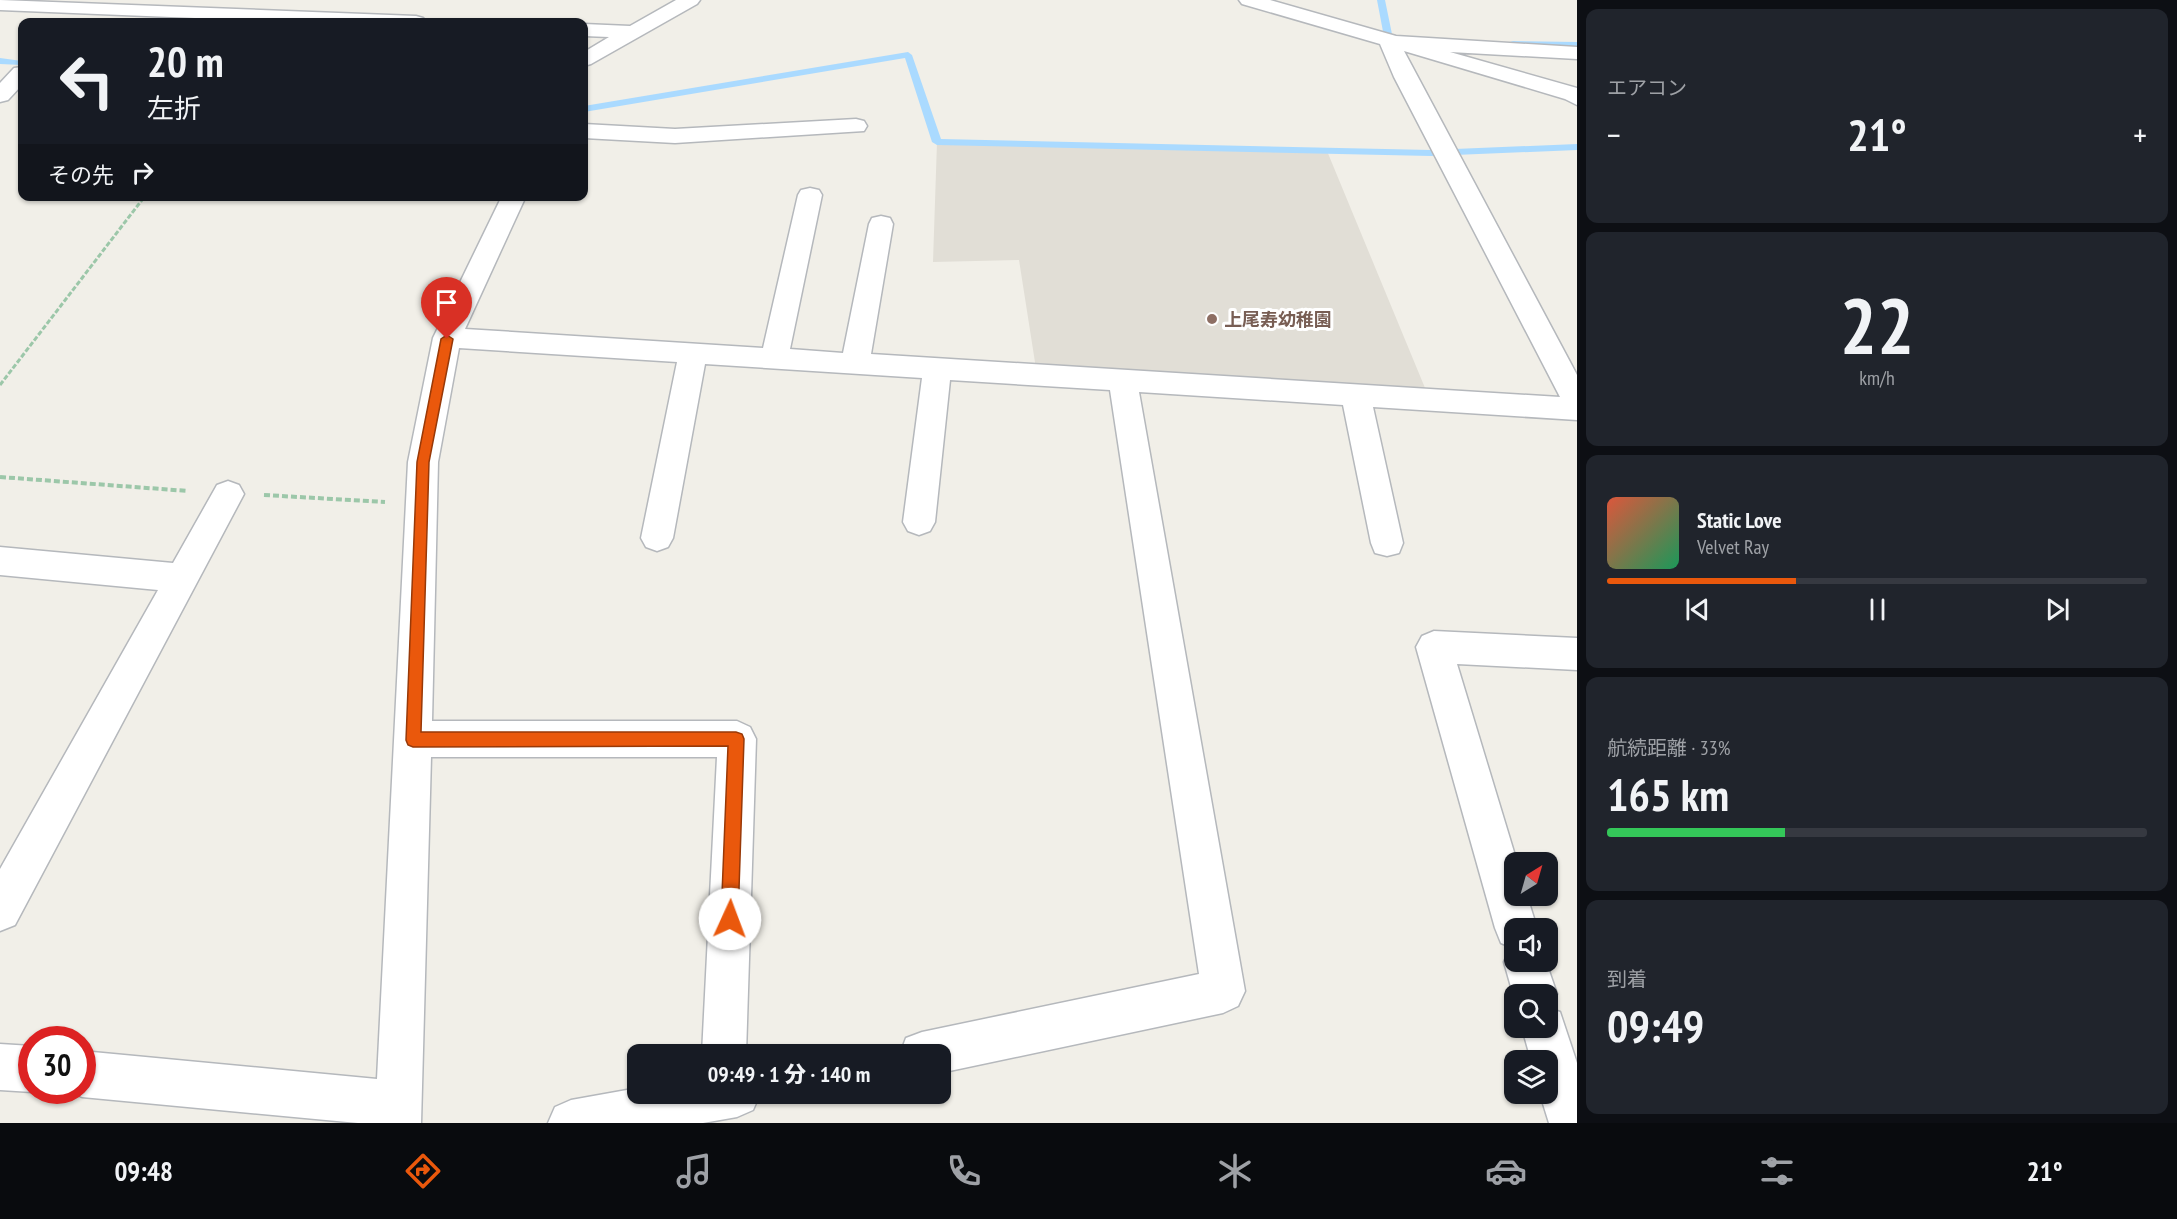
<!DOCTYPE html>
<html lang="ja">
<head>
<meta charset="utf-8">
<style>
  :root { --surface:#171b24; --page:#20242c; --text:#f1f3f6; --muted:#9ea1a6; --line:#363941; --accent:#ea580c }
  body { margin:0; font-family:"PT Sans Narrow","Noto Sans JP",sans-serif; background:var(--page); color:var(--text); height:100vh; display:flex; flex-direction:column; font-size:22px; white-space:nowrap }
  * { box-sizing:border-box; margin:0 }
  p { font-size:20px; color:var(--muted) }
  .icon { flex:none; width:33px; height:33px; fill:none; stroke:currentColor; stroke-width:2; stroke-linecap:round; stroke-linejoin:round }
  .map { position:relative; flex:1; overflow:hidden }
  .drawer { display:flex; flex-direction:column; gap:9px; padding:9px; background:#0d0f14; width:600px }
  .drawer>* { flex:none }
  .banner { position:absolute; left:18px; top:18px; width:570px; height:183px; border-radius:12px; box-shadow:0 2px 4px #0004; background:#171b24; color:var(--text); overflow:hidden }
  .needle { width:39px; rotate:37deg }
  .fabs { position:absolute; left:1504px; top:852px; display:grid; gap:12px }
  .fabs a { display:grid; place-items:center; width:54px; height:54px; border-radius:12px; background:var(--surface); box-shadow:0 2px 4px #0004; font-size:30px }
  .speed { position:absolute; left:18px; top:1026px; display:flex; gap:12px; font-size:30px; font-weight:700; text-align:center }
  .speed>* { display:grid; place-content:center; width:78px; height:78px; border-radius:50%; background:var(--surface); box-shadow:0 2px 4px #0004; line-height:1 }
  .speed .limit { border:9px solid #d22; background:#fff; color:#111 }
  .pin { position:absolute; display:grid; place-items:center; width:51px; height:51px; color:#fff; margin:-62px -26px; border-radius:50% 50% 50% 0; rotate:-45deg; box-shadow:0 0 6px #0007 }
  .pin .icon { rotate:45deg }
  .me { position:absolute; width:66px; margin:-33px; rotate:2deg; stroke-linejoin:round; filter:drop-shadow(0 0 4px #0008) }
  .turn { display:flex; align-items:center; gap:21px; height:126px; padding:0 30px; font-size:27px }
  .turn .icon { width:78px; height:78px; stroke-width:2.5 }
  .turn b { display:block; font-size:42px; line-height:51px }
  .then { display:flex; align-items:center; height:57px; padding:0 30px; background:#0003; gap:12px; font-size:22px }
  .big { font-size:45px; font-weight:800; line-height:1.1 }
  .drawer .tile { flex:1; display:flex; flex-direction:column; justify-content:center; gap:9px; min-width:0; padding:0 21px; border-radius:12px; background:var(--page) }
  .drawer .dial { align-items:center; gap:0 }
  .dial b { font-size:78px; line-height:1 }
  .song { display:flex; align-items:center; gap:18px }
  .cover { width:72px; height:72px; border-radius:9px; background:linear-gradient(135deg,hsl(10 70% 55%),hsl(150 70% 35%)) }
  .played { height:6px; border-radius:3px; background:linear-gradient(90deg,var(--accent) 35%,var(--line) 35%) }
  .keys { display:flex; justify-content:space-around; direction:ltr }
  .heat { display:flex; justify-content:space-between; align-items:center; font-size:33px; direction:ltr }
  .charge { height:9px; border-radius:4px; background:linear-gradient(90deg,#34c759 33%,var(--line) 0) }
  .trip { position:absolute; left:627px; top:1044px; width:324px; height:60px; border-radius:12px; background:var(--surface); box-shadow:0 2px 4px #0004; font-weight:800; line-height:60px; text-align:center }
  .menu { display:flex; height:96px; justify-content:space-around; align-items:center; background:#090b0e; color:var(--muted) }
  .menu .icon { width:42px; height:42px }
  .menu .on { color:var(--accent) }
  .menu b { font-size:27px; color:var(--text) }
  main { display:flex; flex:1; min-height:0 }
  .map>svg:first-child { display:block }
  .education { fill:#e1ded6 }
  .lines { fill:none; stroke-linecap:round; stroke-linejoin:round }
  .stream { fill:#aadaff; fill-rule:evenodd }
  .minor-casing { stroke:#b5b8bc; stroke-width:3 }
  .path-far1 { stroke:#9cc7a9; stroke-width:3; stroke-dasharray:5 2; stroke-linecap:butt }
  .path { stroke:#9cc7a9; stroke-width:4; stroke-dasharray:6 3; stroke-linecap:butt }
  .minor { fill:#fff; fill-rule:evenodd }
  .route { fill:#ea580c; stroke:#983908; stroke-width:1.5 }
  .education-dot { fill:#8d6e63; stroke:#fff; stroke-width:2 }
  .labels { text-anchor:middle; dominant-baseline:central; stroke-width:6; stroke-linejoin:round; paint-order:stroke }
  .education-label { font-size:18px; font-weight:bold; fill:#785e54; stroke:#fff; text-anchor:start }
</style>
</head>
<body>
<main>
<div class="map">
<svg width="1577" height="1123" viewBox="0 0 1577 1123">
  <rect width="100%" height="100%" fill="#f1efe8"/>
  <!-- education -->
  <path class="education" d="M937 142 1327 151 1430 400 1037 375 1019 260 933 262Z"/>
  <g class="lines">
    <!-- stream -->
    <path class="stream" d="M1377 0H1385L1393 39 1401 40V44L1389 45 1385 42Z
      M1513 41 1577 42V48L1510 46V42Z
      M908 52 912 55 941 139 1431 150 1577 144V150L1431 156 937 145 932 142 905 58 584 112V106Z
      M0 58 22 61V65L0 64Z"/>
    <!-- minor casing -->
    <g class="minor-casing">
      <path id="minor" d="M0 0 416 16 423 18 426 22H290L0 10Z
        M676 0H700L697 4 591 64 584 66V52L609 37 584 36V24L630 26Z
        M1239 0H1270L1396 36 1577 47V59L1450 52 1577 88V105L1565 99 1404 51 1577 375V420L1373 407 1403 543 1399 553 1387 556 1375 553 1371 543 1343 405 1139 392 1245 991 1238 1006 1223 1013 940 1073V1054H900L906 1038 922 1032 1199 974 1110 390 950 380 935 522 930 531 919 535 908 531 903 522 922 378 705 364 673 538 668 547 657 551 646 547 641 538 677 362 459 348 438 462 432 721H737L750 727 756 739 746 1054H702L717 757H431L421 1123H358L82 1097 67 1090H82V1051L377 1079 408 462 433 338 502 196H526L465 329 763 348 798 195 801 190 810 188 819 190 822 195 790 349 843 353 869 224 872 218 881 216 890 218 893 224 871 354 1560 397 1394 77 1380 44 1242 4Z
        M22 67V85L8 100 0 102V83L14 68Z
        M856 119 864 121 867 126 864 131 675 143 584 138V124L675 129Z
        M228 481 239 485 244 494 15 925 0 931V869L158 590 0 575V547L173 563 217 485Z
        M1434 631 1577 638V670L1457 664 1517 862H1515V896H1527L1537 928H1515V962H1546L1557 994 1551 1009 1560 1012 1577 1063V1123H1549L1540 1094H1548V1060H1531L1522 1028H1548V994H1515V998L1513 994 1504 962 1511 947 1501 943 1495 928 1416 647 1422 636Z
        M0 1044 32 1046V1090H35L32 1092 0 1090Z
        M638 1088V1094H760L753 1110 737 1117 703 1123H548L555 1107 571 1100Z"/>
    </g>
    <!-- path-far1 -->
    <path class="path-far1" d="M0 385 145 196"/>
    <!-- path -->
    <path class="path" d="M0 477 188 491
      M264 495 385 502"/>
    <!-- minor -->
    <use href="#minor" class="minor"/>
  </g>
  <!-- route -->
  <path class="route" d="M447 335 453 339 429 462 421 732H736L742 734 744 739 738 919 736 925 730 928 724 925 721 919 728 746 413 747 408 745 406 740 417 462 441 339Z"/>
  <!-- markers -->
  <circle class="education-dot" cx="1212" cy="319" r="6"/>
  <g class="labels">
    <!-- education labels -->
    <g class="education-label">
      <text x="1224" y="319">上尾寿幼稚園</text>
    </g>
  </g>
</svg>
<div class="fabs">
<a><svg class="needle" viewBox="-14 -14 28 28"><path d="M0-13l5 13h-10z" fill="#e53935"/><path d="M0 13l5-13h-10z" fill="#9ea1a6"/></svg></a>
<a><svg class="icon" aria-label="sound" viewBox="0 0 24 24"><path d="M4 9h4l5-4v14l-5-4H4zM17 9q2 3 0 6"/></svg></a>
<a><svg class="icon" aria-label="search" viewBox="0 0 24 24"><circle cx="10" cy="10" r="6"/><path d="M15 15l6 6"/></svg></a>
<a><svg class="icon" aria-label="layers" viewBox="0 0 24 24"><path d="M12 4l9 5-9 5-9-5zM3 14l9 5 9-5"/></svg></a>
</div>
<div class="speed"><div class="limit">30</div></div>
<div class="pin" style="left:447px;top:339px;background:#d93025"><svg class="icon" aria-label="arrive" viewBox="0 0 24 24"><path d="M6 21V4h12l-3 4 3 4H6"/></svg></div>
<svg class="me" style="left:730px;top:919px" viewBox="-20 -20 40 40"><circle r="19" fill="#fff"/><path d="M0-13L10 11 0 6-10 11z" fill="#ea580c"/></svg>
<div class="trip">09:49 · 1 分 · 140 m</div>
<div class="banner">
<div class="turn"><svg class="icon" aria-label="left" viewBox="0 0 24 24"><path d="M17 20v-9H6M10 6l-5 5 5 5"/></svg><div><b>20 m</b>左折</div></div>
<div class="then">その先<svg class="icon" aria-label="right" viewBox="0 0 24 24"><path d="M7 20v-9h11M14 6l5 5-5 5"/></svg></div>
</div>
</div>
<section class="drawer">
<div class="tile"><p>エアコン</p>
<div class="heat"><a>−</a><b class="big">21°</b><a>+</a></div>
</div>
<div class="tile dial"><b>22</b><p>km/h</p></div>
<div class="tile">
<div class="song"><i class="cover"></i><div><b>Static Love</b><p>Velvet Ray</p></div></div>
<div class="played"></div>
<div class="keys"><svg class="icon" aria-label="previous" viewBox="0 0 24 24"><path d="M18 5L8 12l10 7zM5 5v14"/></svg><svg class="icon" aria-label="pause" viewBox="0 0 24 24"><path d="M8 5v14M16 5v14"/></svg><svg class="icon" aria-label="next" viewBox="0 0 24 24"><path d="M6 5l10 7-10 7zM19 5v14"/></svg></div>
</div>
<div class="tile"><p>航続距離 · 33%</p><b class="big">165 km</b><div class="charge"></div></div>
<div class="tile"><p>到着</p><b class="big">09:49</b></div>
</section>
</main>
<nav class="menu">
<b>09:48</b>
<svg class="icon on" aria-label="directions" viewBox="0 0 24 24"><path d="M12 3l9 9-9 9-9-9zM9 14v-3h6M13 9l2 2-2 2"/></svg>
<svg class="icon" aria-label="music" viewBox="0 0 24 24"><path d="M9 18V5l10-2v13"/><circle cx="6" cy="18" r="3"/><circle cx="16" cy="16" r="3"/></svg>
<svg class="icon" aria-label="phone" viewBox="0 0 24 24"><path d="M5 4h4l2 5-3 2q2 4 5 5l2-3 5 2v4C11 20 4 13 5 4z"/></svg>
<svg class="icon" aria-label="climate" viewBox="0 0 24 24"><path d="M12 3v18M4 7l16 10M4 17L20 7"/></svg>
<svg class="icon" aria-label="car" viewBox="0 0 24 24"><path d="M5 17H2v-5l4-1 3-4h7l3 4 3 1v5h-3M9 17h6M6 11h13"/><circle cx="7" cy="17" r="2"/><circle cx="17" cy="17" r="2"/></svg>
<svg class="icon" aria-label="filters" viewBox="0 0 24 24"><path d="M4 7h16M4 17h16"/><circle cx="9" cy="7" r="2"/><circle cx="15" cy="17" r="2"/></svg>
<b>21°</b>
</nav>
</body>
</html>
